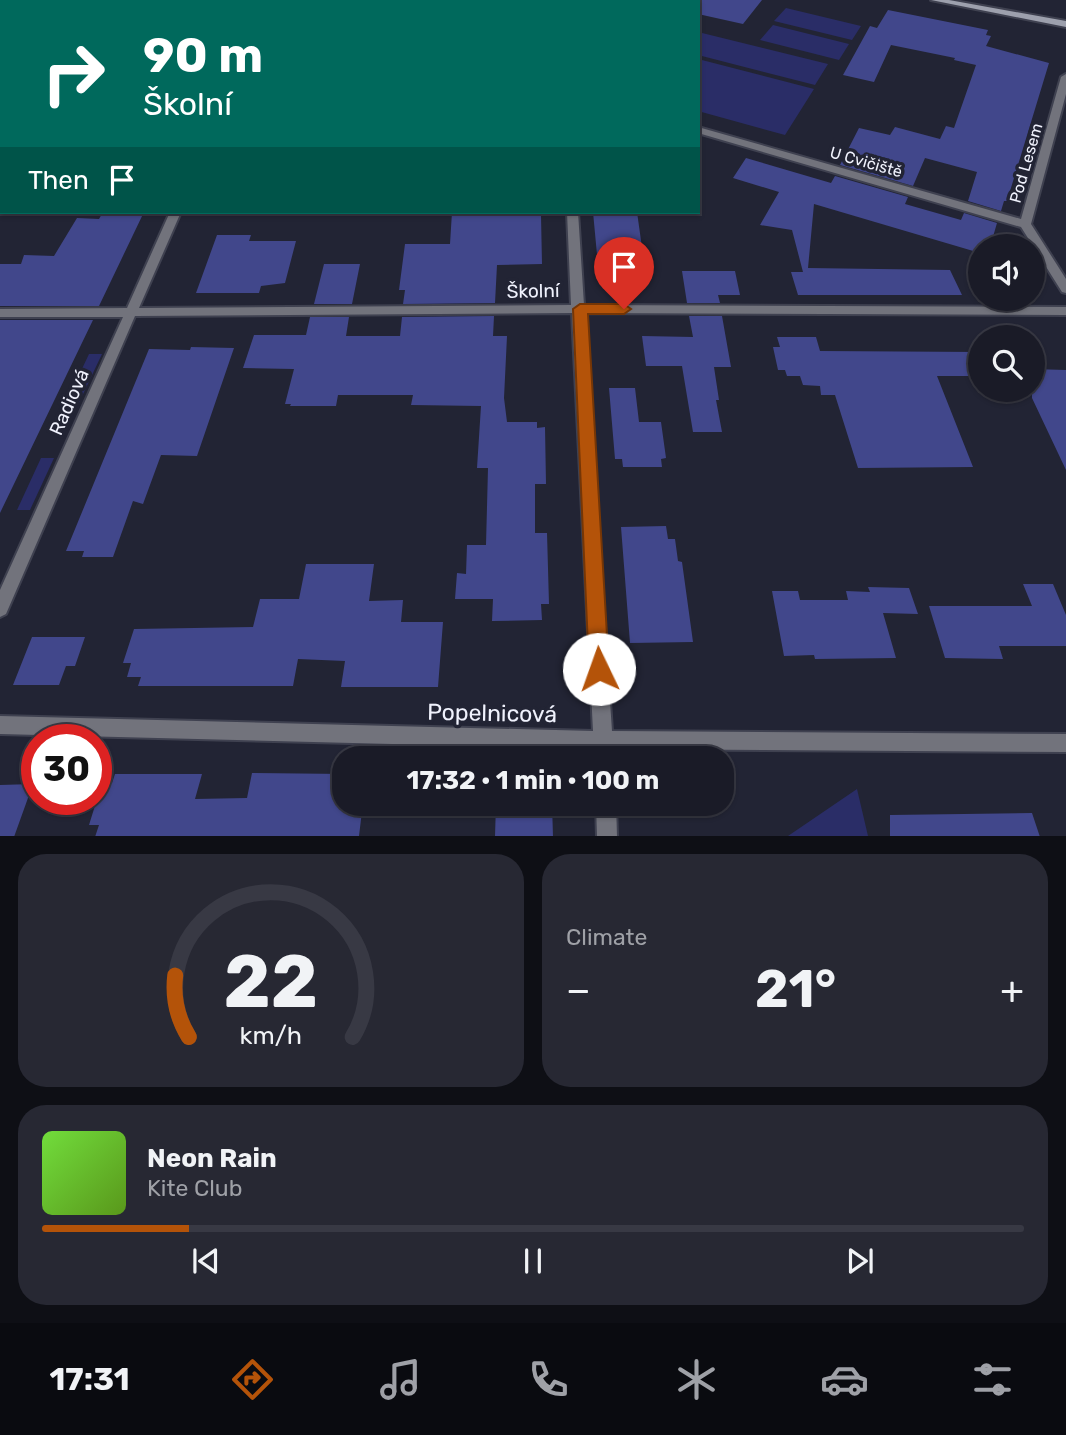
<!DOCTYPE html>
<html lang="en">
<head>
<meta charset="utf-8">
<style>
  :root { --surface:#1a1b27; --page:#272833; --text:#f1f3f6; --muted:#9fa1a7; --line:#383944; --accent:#b45309 }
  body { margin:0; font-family:Rubik,sans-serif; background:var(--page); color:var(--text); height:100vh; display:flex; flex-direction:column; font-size:26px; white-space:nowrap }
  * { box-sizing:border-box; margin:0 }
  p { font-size:23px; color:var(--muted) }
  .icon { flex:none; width:38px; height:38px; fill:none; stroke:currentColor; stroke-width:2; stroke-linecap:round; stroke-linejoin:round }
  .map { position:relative; height:836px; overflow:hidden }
  .details { display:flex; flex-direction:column; gap:18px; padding:18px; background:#0e0f15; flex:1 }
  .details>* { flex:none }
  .hud { position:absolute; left:0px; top:0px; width:700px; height:214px; box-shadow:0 2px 5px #0004,0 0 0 2px var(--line); background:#00695c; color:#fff; overflow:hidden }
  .buttons { position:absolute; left:968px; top:234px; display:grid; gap:14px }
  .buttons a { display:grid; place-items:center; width:77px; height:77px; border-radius:50%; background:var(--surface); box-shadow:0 2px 5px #0004,0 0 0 2px var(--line); font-size:35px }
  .speed { position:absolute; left:21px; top:724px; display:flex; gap:14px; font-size:35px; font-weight:700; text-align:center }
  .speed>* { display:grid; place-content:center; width:91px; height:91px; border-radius:50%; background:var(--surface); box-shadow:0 2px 5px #0004,0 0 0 2px var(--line); line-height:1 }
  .speed .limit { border:10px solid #d22; background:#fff; color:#111 }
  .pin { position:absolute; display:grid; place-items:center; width:60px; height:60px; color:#fff; margin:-72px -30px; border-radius:50% 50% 50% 0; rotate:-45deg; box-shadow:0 0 7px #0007 }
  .pin .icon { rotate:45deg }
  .me { position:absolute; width:77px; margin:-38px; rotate:357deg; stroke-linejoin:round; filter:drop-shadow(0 0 5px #0008) }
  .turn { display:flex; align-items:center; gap:24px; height:147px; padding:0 28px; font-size:32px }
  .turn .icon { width:91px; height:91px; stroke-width:2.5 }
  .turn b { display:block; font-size:49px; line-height:60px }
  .then { display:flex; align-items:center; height:66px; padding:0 28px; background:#0003; gap:14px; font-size:26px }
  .big { font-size:52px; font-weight:700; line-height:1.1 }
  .details .card { flex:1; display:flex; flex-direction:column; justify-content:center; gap:10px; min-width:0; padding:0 24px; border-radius:28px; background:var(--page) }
  .details .dial { align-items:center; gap:0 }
  .dial svg { height:182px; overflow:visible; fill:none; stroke:var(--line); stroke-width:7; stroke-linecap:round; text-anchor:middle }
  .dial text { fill:var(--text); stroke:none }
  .song { display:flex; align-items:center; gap:21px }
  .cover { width:84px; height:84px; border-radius:10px; background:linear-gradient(135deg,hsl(100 70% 55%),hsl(90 70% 35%)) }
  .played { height:7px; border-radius:4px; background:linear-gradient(90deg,var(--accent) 15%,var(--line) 15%) }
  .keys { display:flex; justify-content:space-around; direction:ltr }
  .heat { display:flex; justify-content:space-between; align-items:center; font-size:38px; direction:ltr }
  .details .tiles { flex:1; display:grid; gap:18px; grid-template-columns:1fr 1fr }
  .card:last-child { grid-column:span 2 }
  .trip { position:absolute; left:332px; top:746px; width:402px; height:70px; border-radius:28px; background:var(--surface); box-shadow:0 2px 5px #0004,0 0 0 2px var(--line); font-weight:700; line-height:70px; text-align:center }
  .tabs { display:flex; height:112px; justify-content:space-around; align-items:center; background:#0a0b10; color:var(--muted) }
  .tabs .icon { width:49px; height:49px }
  .tabs .active { color:var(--accent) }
  .tabs b { font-size:32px; color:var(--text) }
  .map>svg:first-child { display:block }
  .green { fill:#2a2d67 }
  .building { fill:#41478b }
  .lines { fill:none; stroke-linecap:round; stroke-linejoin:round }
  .street-casing { stroke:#3f4150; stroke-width:4 }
  .secondary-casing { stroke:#3f4150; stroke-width:4 }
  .street { fill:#72737c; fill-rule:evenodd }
  .secondary { fill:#9da0ad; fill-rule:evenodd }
  .route { fill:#b45309; stroke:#753606; stroke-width:2 }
  .labels { text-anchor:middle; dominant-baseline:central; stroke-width:7; stroke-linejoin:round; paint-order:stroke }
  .far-street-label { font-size:16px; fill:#f0f2fd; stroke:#222434 }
  .street-label { font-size:19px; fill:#f0f2fd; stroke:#222434 }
  .near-street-label { font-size:23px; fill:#f0f2fd; stroke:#222434 }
</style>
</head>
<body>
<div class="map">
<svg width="1066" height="837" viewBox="0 0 1066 837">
  <rect width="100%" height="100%" fill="#222434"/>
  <!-- green -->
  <path class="green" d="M786 8 861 26 852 40 774 21Z
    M773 25 849 44 839 60 760 40Z
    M698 32 828 64 815 85 698 55Z
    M698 59 814 89 785 135 698 111Z
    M89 354H102L67 428H54Z
    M41 458H54L30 510H17Z
    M857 789 868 836H788Z"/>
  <!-- building -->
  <path class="building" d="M681 0H762L743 24 698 14V2Z
    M888 10 988 30 986 35 991 36 986 46 1049 63 1007 201H1004L1001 211 968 201 977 172 925 158 913 186 840 165 859 128 890 135 895 127 940 139 946 126 954 128 976 65 954 60 955 58 891 45 874 82 843 75 870 26 877 28Z
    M746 158 831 183 835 176 908 197 905 204 961 220 964 213 997 223 990 247H980V253L814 204 808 268 950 270 962 295H798L791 272H803L792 230 760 225 779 192 733 178Z
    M103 212H144L99 306H0V264H21L24 255 54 256 77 218 99 219Z
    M452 212H526V215H541L542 264 497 265 495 303 403 304 405 290H399L405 244H450Z
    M593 212H637L646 276H599Z
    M217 235H251L249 241H296L285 283 261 286 259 293H196Z
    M324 264H360L352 304H314Z
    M682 271H735L740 295H718L720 303H687Z
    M494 316 493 336H507L504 398 507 422H537V428L545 427 546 484H535V533H547L549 604H541L542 620 492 621 493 599H455L457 573 466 574 467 545H486L488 468H477L481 406 411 405 413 395H338L336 406H290L291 404H285L294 369 243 368 254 335H306L310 317H349L346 336H400L402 317Z
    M689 316H722L731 367H714L719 400H716L722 432H693L682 366H646L642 336 693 337Z
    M0 320H93L0 513Z
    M777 337H816L820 351 980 352V376H937L973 467 858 468 835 395H821L820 386 803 385 800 376H787L785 370H778L773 347H780Z
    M191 347 234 348 197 456 161 455 143 504 133 501 113 557H82L84 551H66L149 349 190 350Z
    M1032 369 1066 370V470L1032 398Z
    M609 388H635L639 422H661L666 458 661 459 662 467H623L622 459H615Z
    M666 526 668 539H675L678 561 682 562 693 642 630 643 621 527Z
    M306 564H374L369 601 403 600 401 622H443L438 687H341L345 661 298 659 293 686H138L141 677H127L131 663H123L134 629 253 627 260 599H299Z
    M1023 584H1053L1066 615V646H999L1003 659 945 658 929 606H1032Z
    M868 587 909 588 918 614 883 613 896 658 815 659 814 655 784 656 772 591H798L800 600H848L846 591 870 592Z
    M32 637H85L75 666H66L59 685H13Z
    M252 773 345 774V803H363L359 836 95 837 99 825H89L102 783H112L115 774H202L195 799 247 798Z
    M33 784 14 837H0V785Z
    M496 803H552L553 837H495Z
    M1032 813 1040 837H890V815Z"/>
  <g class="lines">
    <!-- street casing -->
    <g class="street-casing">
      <path id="street" d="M180 0H195L178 2Z
        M254 0H262L263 2H255Z
        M644 0H653L643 2Z
        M0 31H2V37H0Z
        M1066 74V94L1031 224 1066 279V293L1062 292 1021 227 698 133V127L1021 219 1061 77Z
        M170 212H181L139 308 571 305 567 212H578L584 305 1066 307V315L584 313 612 731 1066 734V752L613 749V758H595L594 749 0 734V716L593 731 572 313 135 316 6 614 0 617V590L123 317H0V309L127 308Z
        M596 803H616L617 837H597Z"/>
    </g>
    <!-- secondary casing -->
    <g class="secondary-casing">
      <path id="secondary" d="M931 0H949L1066 21V27Z"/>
    </g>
    <!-- street -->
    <use href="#street" class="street"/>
    <!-- secondary -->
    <use href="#secondary" class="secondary"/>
  </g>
  <!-- route -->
  <path class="route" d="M580 304H624L631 309 624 314H588L609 669 606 676 599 679 592 676 589 669 573 309Z"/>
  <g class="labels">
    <!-- far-street labels -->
    <g class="far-street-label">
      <text transform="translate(866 162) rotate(16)">U Cvičiště</text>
      <text transform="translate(1026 163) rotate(-74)">Pod Lesem</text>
    </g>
    <!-- street labels -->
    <g class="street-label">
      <text transform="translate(533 291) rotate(-1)">Školní</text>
      <text transform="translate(69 402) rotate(-66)">Radiová</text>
    </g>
    <!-- near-street labels -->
    <g class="near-street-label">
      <text transform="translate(492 713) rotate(1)">Popelnicová</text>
    </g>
  </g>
</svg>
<div class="buttons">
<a><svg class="icon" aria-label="sound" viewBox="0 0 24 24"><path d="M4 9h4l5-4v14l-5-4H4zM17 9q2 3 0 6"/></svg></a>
<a><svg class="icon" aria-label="search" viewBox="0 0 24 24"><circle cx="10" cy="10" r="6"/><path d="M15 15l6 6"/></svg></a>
</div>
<div class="speed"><div class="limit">30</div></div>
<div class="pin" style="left:624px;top:309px;background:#d93025"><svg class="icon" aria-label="arrive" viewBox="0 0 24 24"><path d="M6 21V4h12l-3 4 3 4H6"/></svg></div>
<svg class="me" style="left:599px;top:669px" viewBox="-20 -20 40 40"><circle r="19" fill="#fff"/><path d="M0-13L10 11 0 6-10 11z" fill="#b45309"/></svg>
<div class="trip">17:32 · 1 min · 100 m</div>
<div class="hud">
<div class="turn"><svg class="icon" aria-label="right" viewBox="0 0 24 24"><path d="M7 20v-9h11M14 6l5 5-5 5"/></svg><div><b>90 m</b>Školní</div></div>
<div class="then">Then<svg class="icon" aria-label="arrive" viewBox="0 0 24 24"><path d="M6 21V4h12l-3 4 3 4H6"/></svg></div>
</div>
</div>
<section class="details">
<div class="tiles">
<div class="card dial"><svg viewBox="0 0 100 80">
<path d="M14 69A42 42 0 1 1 86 69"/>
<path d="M14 69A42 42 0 0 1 8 42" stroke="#b45309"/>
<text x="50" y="56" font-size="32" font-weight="700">22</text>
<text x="50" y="72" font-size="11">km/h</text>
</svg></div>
<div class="card"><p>Climate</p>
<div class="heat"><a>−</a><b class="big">21°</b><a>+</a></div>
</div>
<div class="card">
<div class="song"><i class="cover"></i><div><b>Neon Rain</b><p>Kite Club</p></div></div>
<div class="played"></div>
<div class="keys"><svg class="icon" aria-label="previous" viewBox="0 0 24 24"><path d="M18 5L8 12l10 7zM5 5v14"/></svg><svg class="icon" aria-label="pause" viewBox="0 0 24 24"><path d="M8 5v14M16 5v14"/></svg><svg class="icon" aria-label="next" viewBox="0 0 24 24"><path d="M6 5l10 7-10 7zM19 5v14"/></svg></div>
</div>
</div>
</section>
<nav class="tabs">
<b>17:31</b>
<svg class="icon active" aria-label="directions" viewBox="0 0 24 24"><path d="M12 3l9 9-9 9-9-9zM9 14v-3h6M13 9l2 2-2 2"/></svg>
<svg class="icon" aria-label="music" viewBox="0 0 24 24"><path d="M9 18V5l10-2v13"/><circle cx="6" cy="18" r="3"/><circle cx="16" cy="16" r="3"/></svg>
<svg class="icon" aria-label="phone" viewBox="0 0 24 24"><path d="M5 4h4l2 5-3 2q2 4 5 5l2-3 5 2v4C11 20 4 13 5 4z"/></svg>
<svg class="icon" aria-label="climate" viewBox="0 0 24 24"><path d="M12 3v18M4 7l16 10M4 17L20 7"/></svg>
<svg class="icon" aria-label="car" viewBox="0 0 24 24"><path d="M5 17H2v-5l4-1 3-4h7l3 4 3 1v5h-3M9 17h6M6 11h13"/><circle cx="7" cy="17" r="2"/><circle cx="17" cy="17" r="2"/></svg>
<svg class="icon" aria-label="filters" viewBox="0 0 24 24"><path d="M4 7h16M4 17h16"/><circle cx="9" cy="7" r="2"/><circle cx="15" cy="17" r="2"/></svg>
</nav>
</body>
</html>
